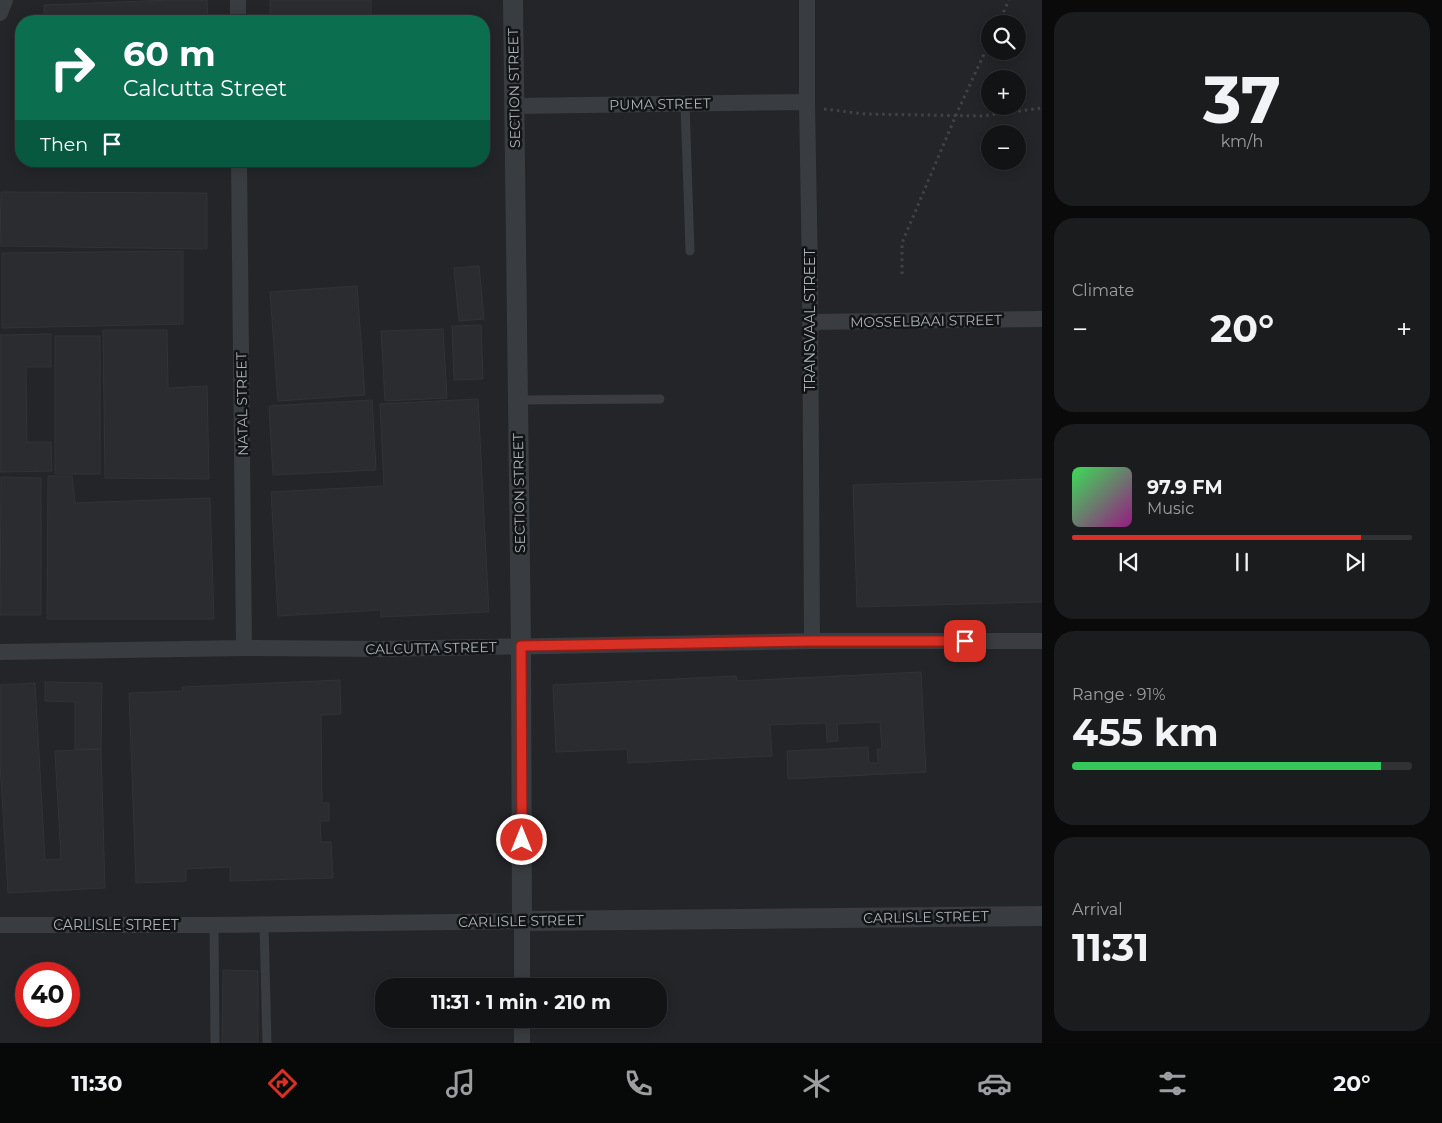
<!DOCTYPE html>
<html lang="en">
<head>
<meta charset="utf-8">
<style>
  :root { --surface:#121314; --page:#1b1c1d; --text:#f1f3f6; --muted:#9c9ea0; --line:#313234; --accent:#d93025 }
  body { margin:0; font-family:Montserrat,sans-serif; background:var(--page); color:var(--text); height:100vh; display:flex; flex-direction:column; font-size:19px; white-space:nowrap }
  * { box-sizing:border-box; margin:0 }
  p { font-size:16px; color:var(--muted) }
  .icon { flex:none; width:28px; height:28px; fill:none; stroke:currentColor; stroke-width:2; stroke-linecap:round; stroke-linejoin:round }
  .map { position:relative; flex:1; overflow:hidden }
  .details { display:flex; flex-direction:column; gap:12px; padding:12px; background:#0a0a0b; width:400px }
  .details>* { flex:none }
  .banner { position:absolute; left:15px; top:15px; width:475px; height:152px; border-radius:20px; box-shadow:0 2px 12px #0003,0 0 0 1px var(--line); background:#0b6e4f; color:#fff; overflow:hidden }
  .buttons { position:absolute; left:981px; top:15px; display:grid; gap:10px }
  .buttons a { display:grid; place-items:center; width:45px; height:45px; border-radius:50%; background:var(--surface); box-shadow:0 2px 12px #0003,0 0 0 1px var(--line); font-size:25px }
  .speed { position:absolute; left:15px; top:962px; display:flex; gap:10px; font-size:25px; font-weight:700; text-align:center }
  .speed>* { display:grid; place-content:center; width:65px; height:65px; border-radius:50%; background:var(--surface); box-shadow:0 2px 12px #0003,0 0 0 1px var(--line); line-height:1 }
  .speed .limit { border:8px solid #d22; background:#fff; color:#111 }
  .pin { position:absolute; display:grid; place-items:center; width:42px; height:42px; color:#fff; margin:-21px; border-radius:10px; box-shadow:0 2px 8px #0006 }
  .me { position:absolute; width:55px; margin:-28px; rotate:0deg; stroke-linejoin:round; filter:drop-shadow(0 0 4px #0008) }
  .turn { display:flex; align-items:center; gap:18px; height:105px; padding:0 25px; font-size:22px }
  .turn .icon { width:65px; height:65px; stroke-width:2.5 }
  .turn b { display:block; font-size:35px; line-height:42px }
  .then { display:flex; align-items:center; height:48px; padding:0 25px; background:#0003; gap:10px; font-size:19px }
  .big { font-size:38px; font-weight:700; line-height:1.1 }
  .details .card { flex:1; display:flex; flex-direction:column; justify-content:center; gap:8px; min-width:0; padding:0 18px; border-radius:20px; background:var(--page) }
  .details .dial { align-items:center; gap:0 }
  .dial b { font-size:65px; line-height:1 }
  .song { display:flex; align-items:center; gap:15px }
  .cover { width:60px; height:60px; border-radius:8px; background:linear-gradient(135deg,hsl(130 70% 55%),hsl(310 70% 35%)) }
  .played { height:5px; border-radius:2px; background:linear-gradient(90deg,var(--accent) 85%,var(--line) 85%) }
  .keys { display:flex; justify-content:space-around; direction:ltr }
  .heat { display:flex; justify-content:space-between; align-items:center; font-size:28px; direction:ltr }
  .charge { height:8px; border-radius:4px; background:linear-gradient(90deg,#34c759 91%,var(--line) 0) }
  .trip { position:absolute; left:375px; top:978px; width:292px; height:50px; border-radius:20px; background:var(--surface); box-shadow:0 2px 12px #0003,0 0 0 1px var(--line); font-weight:700; line-height:50px; text-align:center }
  .menu { display:flex; height:80px; justify-content:space-around; align-items:center; background:#070808; color:var(--muted) }
  .menu .icon { width:35px; height:35px }
  .menu .active { color:var(--accent) }
  .menu b { font-size:22px; color:var(--text) }
  main { display:flex; flex:1; min-height:0 }
  .map>svg:first-child { display:block }
  .built { fill:#242528; fill-rule:evenodd }
  .building { fill:#2b2c2f; stroke:#323337 }
  .lines { fill:none; stroke-linecap:round; stroke-linejoin:round }
  .path { stroke:#3f4347; stroke-width:3; stroke-dasharray:2.5 4; stroke-linecap:butt }
  .service { stroke:#393c40; stroke-width:9 }
  .minor { stroke:#393c40; stroke-width:16 }
  .tertiary { stroke:#393c40; stroke-width:20 }
  .route-casing { stroke:#8d1f18; stroke-width:12 }
  .route { stroke:#d93025; stroke-width:9 }
  .labels { text-anchor:middle; dominant-baseline:central; stroke-width:5; stroke-linejoin:round; paint-order:stroke }
  .street-label { font-size:14px; fill:#abb3ba; stroke:#131416 }
</style>
</head>
<body>
<main>
<div class="map">
<svg width="1042" height="1043" viewBox="0 0 1042 1043">
  <rect width="100%" height="100%" fill="#18191b"/>
  <!-- built -->
  <path class="built" d="M7 0H1042V1043H0V19ZM21 21H484V161H21ZM990 24H1018V51H990ZM990 79H1018V106H990ZM990 134H1018V161H990ZM26 974H69V1016H26ZM384 986H659V1019H384Z"/>
  <!-- building -->
  <path class="building" d="M171 0H207L208 21H44V5Z
    M270 0H371V19H270Z
    M1 192 207 193V249L0 246Z
    M183 251V324L2 328V253Z
    M479 266 484 319 459 321 454 268Z
    M357 286 365 395 278 401 270 292Z
    M481 325 483 379 454 380 452 326Z
    M443 329 447 398 385 401 381 331Z
    M103 330H167L168 388 207 386 209 479 105 478Z
    M51 334V367H26L27 442H51L52 471 0 472V335Z
    M55 336H100V474H55Z
    M478 399 489 612 381 617V610L278 616 271 492 384 486 380 404Z
    M372 400 376 470 273 475 269 406Z
    M48 476H72L75 503 210 498 214 619H47Z
    M1 477 41 478V615H0Z
    M1042 479V602L857 607 853 485Z
    M921 672 926 772 788 779 787 751 868 747 869 763H878L877 749H882L880 722 837 724 838 741 827 742 826 723 770 725 772 756 628 763 627 749 556 752 553 685 736 676 737 681Z
    M340 680 341 714 321 715 322 803H329V821H320L321 842H331L333 878 230 881V867L186 869V881L136 883 129 693 183 691 182 687Z
    M45 682 102 683 101 749H75V702L45 701Z
    M35 683 45 860 61 859 55 751 101 749 105 888 8 893 0 763V685Z
    M223 970 258 971V1043H222Z"/>
  <g class="lines">
    <!-- path -->
    <path class="path" d="M998 24 1009 0
      M824 109 865 114 982 116 1042 108
      M902 274V243L956 115 990 41"/>
    <!-- service -->
    <path class="service" d="M685 104 690 251
      M518 400 660 399
      M264 924 267 1043
      M214 925 215 1043"/>
    <!-- minor -->
    <path class="minor" d="M238 0V21
      M807 0V102L810 275 812 641
      M0 13 5 0
      M514 106 807 102
      M239 161 244 648
      M811 322 1042 319
      M0 652 244 648 381 649 812 641H1042
      M0 925H214L522 921V986
      M522 1043V1019"/>
    <!-- tertiary -->
    <path class="tertiary" d="M513 0 521 646 522 921 1042 916"/>
  </g>
  <g class="lines">
    <!-- route casing -->
    <g class="route-casing">
      <path id="route" d="M522 840 521 646 812 641H965"/>
    </g>
    <!-- route -->
    <use href="#route" class="route"/>
  </g>
  <g class="labels">
    <!-- street labels -->
    <g class="street-label">
      <text transform="translate(514 88) rotate(-91)">SECTION STREET</text>
      <text transform="translate(660 104) rotate(-1)">PUMA STREET</text>
      <text transform="translate(810 320) rotate(-90)">TRANSVAAL STREET</text>
      <text transform="translate(926 321) rotate(-1)">MOSSELBAAI STREET</text>
      <text transform="translate(242 404) rotate(-91)">NATAL STREET</text>
      <text transform="translate(519 493) rotate(-91)">SECTION STREET</text>
      <text transform="translate(431 648) rotate(-1)">CALCUTTA STREET</text>
      <text transform="translate(926 917) rotate(-1)">CARLISLE STREET</text>
      <text transform="translate(521 921) rotate(-1)">CARLISLE STREET</text>
      <text x="116" y="925">CARLISLE STREET</text>
    </g>
  </g>
</svg>
<div class="buttons">
<a><svg class="icon" aria-label="search" viewBox="0 0 24 24"><circle cx="10" cy="10" r="6"/><path d="M15 15l6 6"/></svg></a>
<a>+</a>
<a>−</a>
</div>
<div class="speed"><div class="limit">40</div></div>
<div class="pin" style="left:965px;top:641px;background:#d93025"><svg class="icon" aria-label="arrive" viewBox="0 0 24 24"><path d="M6 21V4h12l-3 4 3 4H6"/></svg></div>
<svg class="me" style="left:522px;top:840px" viewBox="-20 -20 40 40"><circle r="17" fill="#d93025" stroke="#fff" stroke-width="3"/><path d="M0-11L8 9 0 5-8 9z" fill="#fff"/></svg>
<div class="trip">11:31 · 1 min · 210 m</div>
<div class="banner">
<div class="turn"><svg class="icon" aria-label="right" viewBox="0 0 24 24"><path d="M7 20v-9h11M14 6l5 5-5 5"/></svg><div><b>60 m</b>Calcutta Street</div></div>
<div class="then">Then<svg class="icon" aria-label="arrive" viewBox="0 0 24 24"><path d="M6 21V4h12l-3 4 3 4H6"/></svg></div>
</div>
</div>
<section class="details">
<div class="card dial"><b>37</b><p>km/h</p></div>
<div class="card"><p>Climate</p>
<div class="heat"><a>−</a><b class="big">20°</b><a>+</a></div>
</div>
<div class="card">
<div class="song"><i class="cover"></i><div><b>97.9 FM</b><p>Music</p></div></div>
<div class="played"></div>
<div class="keys"><svg class="icon" aria-label="previous" viewBox="0 0 24 24"><path d="M18 5L8 12l10 7zM5 5v14"/></svg><svg class="icon" aria-label="pause" viewBox="0 0 24 24"><path d="M8 5v14M16 5v14"/></svg><svg class="icon" aria-label="next" viewBox="0 0 24 24"><path d="M6 5l10 7-10 7zM19 5v14"/></svg></div>
</div>
<div class="card"><p>Range · 91%</p><b class="big">455 km</b><div class="charge"></div></div>
<div class="card"><p>Arrival</p><b class="big">11:31</b></div>
</section>
</main>
<nav class="menu">
<b>11:30</b>
<svg class="icon active" aria-label="directions" viewBox="0 0 24 24"><path d="M12 3l9 9-9 9-9-9zM9 14v-3h6M13 9l2 2-2 2"/></svg>
<svg class="icon" aria-label="music" viewBox="0 0 24 24"><path d="M9 18V5l10-2v13"/><circle cx="6" cy="18" r="3"/><circle cx="16" cy="16" r="3"/></svg>
<svg class="icon" aria-label="phone" viewBox="0 0 24 24"><path d="M5 4h4l2 5-3 2q2 4 5 5l2-3 5 2v4C11 20 4 13 5 4z"/></svg>
<svg class="icon" aria-label="climate" viewBox="0 0 24 24"><path d="M12 3v18M4 7l16 10M4 17L20 7"/></svg>
<svg class="icon" aria-label="car" viewBox="0 0 24 24"><path d="M5 17H2v-5l4-1 3-4h7l3 4 3 1v5h-3M9 17h6M6 11h13"/><circle cx="7" cy="17" r="2"/><circle cx="17" cy="17" r="2"/></svg>
<svg class="icon" aria-label="filters" viewBox="0 0 24 24"><path d="M4 7h16M4 17h16"/><circle cx="9" cy="7" r="2"/><circle cx="15" cy="17" r="2"/></svg>
<b>20°</b>
</nav>
</body>
</html>
